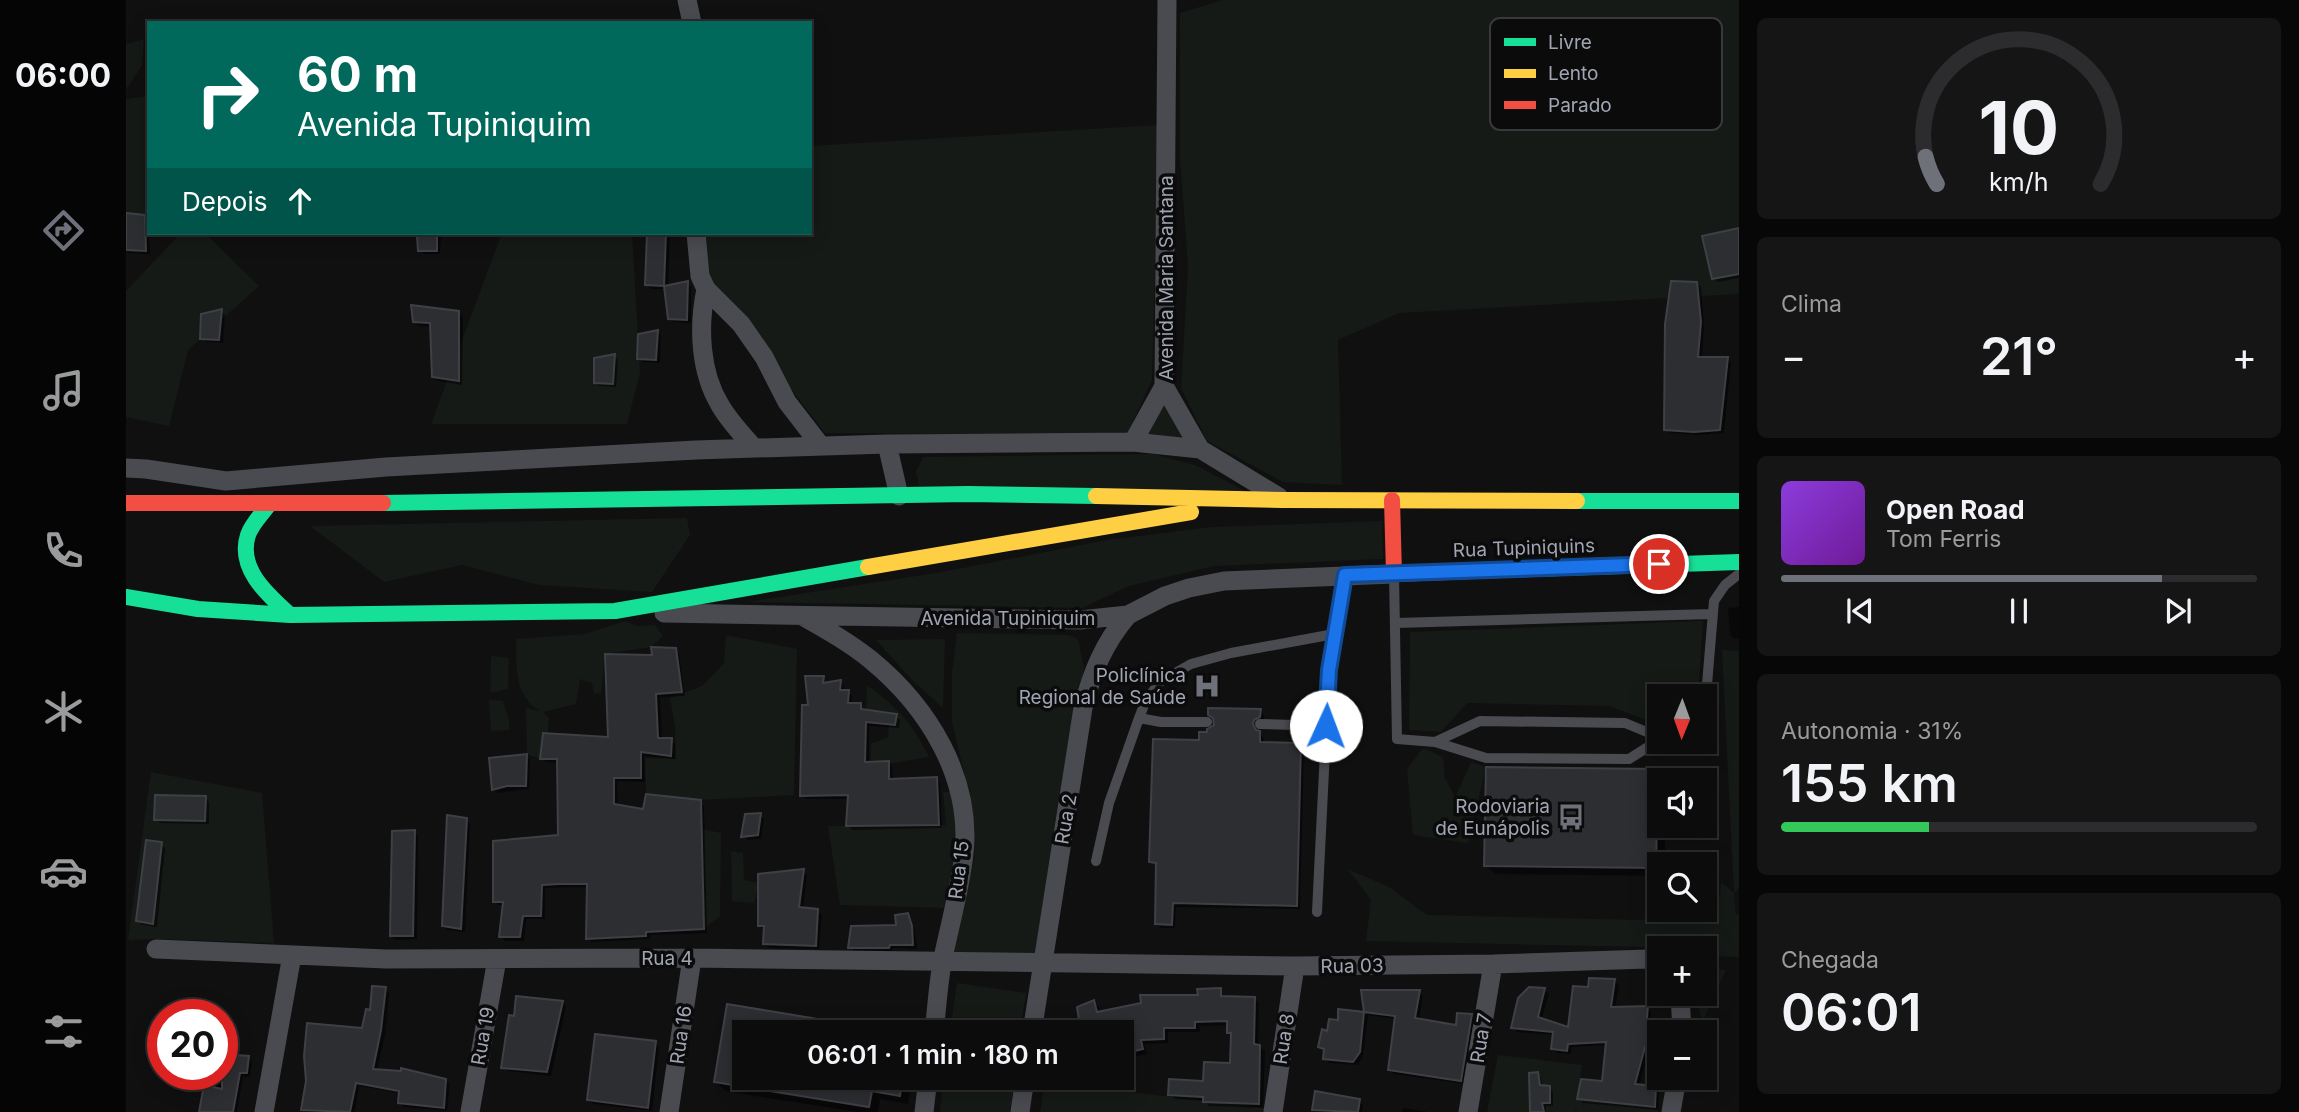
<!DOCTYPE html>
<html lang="pt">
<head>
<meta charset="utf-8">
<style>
  :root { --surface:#0c0c0d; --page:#151516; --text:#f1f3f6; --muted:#9a9b9d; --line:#2c2c2e; --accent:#6e717a }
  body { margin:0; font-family:Inter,sans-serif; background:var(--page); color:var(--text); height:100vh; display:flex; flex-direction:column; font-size:26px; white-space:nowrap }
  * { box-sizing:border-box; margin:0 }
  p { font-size:23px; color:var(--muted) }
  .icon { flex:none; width:38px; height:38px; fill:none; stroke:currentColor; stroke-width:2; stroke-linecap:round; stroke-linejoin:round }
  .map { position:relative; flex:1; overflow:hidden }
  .drawer { display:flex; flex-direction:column; gap:18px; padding:18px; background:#070707; width:560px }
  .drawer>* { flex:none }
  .banner { position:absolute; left:21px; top:21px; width:665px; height:214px; border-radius:0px; box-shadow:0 4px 18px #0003,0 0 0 2px var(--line); background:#00695c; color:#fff; overflow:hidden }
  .needle { width:46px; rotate:181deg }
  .fabs { position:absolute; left:1521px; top:684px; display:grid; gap:14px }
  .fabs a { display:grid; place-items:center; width:70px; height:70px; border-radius:0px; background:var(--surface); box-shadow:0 4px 18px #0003,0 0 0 2px var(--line); font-size:35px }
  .speed { position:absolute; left:21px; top:999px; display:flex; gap:14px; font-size:35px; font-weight:700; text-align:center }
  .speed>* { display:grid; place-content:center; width:91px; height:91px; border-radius:50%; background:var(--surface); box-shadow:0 4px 18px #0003,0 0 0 2px var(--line); line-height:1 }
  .speed .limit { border:10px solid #d22; background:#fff; color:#111 }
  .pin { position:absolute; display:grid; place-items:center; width:60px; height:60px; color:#fff; margin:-30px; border:4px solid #fff; border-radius:50%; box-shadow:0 2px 7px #0007 }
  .me { position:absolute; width:77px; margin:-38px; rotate:2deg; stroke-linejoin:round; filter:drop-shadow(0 0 5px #0008) }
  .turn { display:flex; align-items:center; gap:24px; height:147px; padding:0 35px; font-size:32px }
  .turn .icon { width:91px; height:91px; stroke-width:2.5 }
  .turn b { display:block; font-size:49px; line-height:60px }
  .then { display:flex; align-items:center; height:66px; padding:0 35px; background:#0003; gap:14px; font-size:26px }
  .big { font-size:52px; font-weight:600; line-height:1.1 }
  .drawer .widget { flex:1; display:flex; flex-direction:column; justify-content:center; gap:10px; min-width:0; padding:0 24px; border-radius:10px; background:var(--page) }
  .drawer .dial { align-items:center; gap:0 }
  .dial svg { height:182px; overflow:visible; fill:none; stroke:var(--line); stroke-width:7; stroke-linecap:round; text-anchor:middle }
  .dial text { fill:var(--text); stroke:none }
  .song { display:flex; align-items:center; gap:21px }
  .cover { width:84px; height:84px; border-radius:10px; background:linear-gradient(135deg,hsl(270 70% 55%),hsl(280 70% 35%)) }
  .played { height:7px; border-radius:4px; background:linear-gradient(90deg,var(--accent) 80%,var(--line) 80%) }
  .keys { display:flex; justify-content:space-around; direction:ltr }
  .heat { display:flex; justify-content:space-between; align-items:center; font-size:38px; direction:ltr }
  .charge { height:10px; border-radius:5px; background:linear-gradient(90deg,#34c759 31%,var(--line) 0) }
  .trip { position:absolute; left:606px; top:1020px; width:402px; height:70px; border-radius:0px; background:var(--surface); box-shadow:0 4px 18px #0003,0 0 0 2px var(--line); font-weight:600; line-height:70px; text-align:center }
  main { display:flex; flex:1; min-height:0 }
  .tab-bar { display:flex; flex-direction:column; width:126px; justify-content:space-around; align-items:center; background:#050505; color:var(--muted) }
  .tab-bar .icon { width:49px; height:49px }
  .tab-bar .selected { color:var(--accent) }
  .tab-bar b { font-size:32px; color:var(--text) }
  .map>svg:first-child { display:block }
  .green { fill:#151a16 }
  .shadow { fill:#0007 }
  .building { fill:#2d2e31; stroke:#3f4045; stroke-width:2 }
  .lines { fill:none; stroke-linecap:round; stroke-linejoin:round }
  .lane { stroke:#4a4b50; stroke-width:10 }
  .street { stroke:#4a4b50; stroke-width:19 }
  .fast { stroke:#16e098; stroke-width:16 }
  .slow { stroke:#ffcf43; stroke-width:16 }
  .jam { stroke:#f24e42; stroke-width:16 }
  .route-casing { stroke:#114b97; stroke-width:18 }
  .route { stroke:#1a73e8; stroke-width:12 }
  .labels { text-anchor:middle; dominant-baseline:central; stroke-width:7; stroke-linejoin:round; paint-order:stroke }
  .street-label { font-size:19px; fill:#a0a5b3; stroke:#0b0b0c }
  .poi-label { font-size:19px; fill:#a0a5b3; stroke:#0b0b0c; text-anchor:end }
  .key { fill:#0b0b0c; stroke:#38393e; stroke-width:2 }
  .key-label { font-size:19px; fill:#a0a5b3 }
</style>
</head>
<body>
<main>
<nav class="tab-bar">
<b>06:00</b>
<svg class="icon selected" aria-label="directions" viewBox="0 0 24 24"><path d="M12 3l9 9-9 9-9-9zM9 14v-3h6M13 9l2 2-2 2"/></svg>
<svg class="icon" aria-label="music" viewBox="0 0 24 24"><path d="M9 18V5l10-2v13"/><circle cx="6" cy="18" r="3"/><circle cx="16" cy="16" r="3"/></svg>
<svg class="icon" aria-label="phone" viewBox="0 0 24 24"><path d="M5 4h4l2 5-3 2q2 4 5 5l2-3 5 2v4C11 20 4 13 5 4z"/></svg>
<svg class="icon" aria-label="climate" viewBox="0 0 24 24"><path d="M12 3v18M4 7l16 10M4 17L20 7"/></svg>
<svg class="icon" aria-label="car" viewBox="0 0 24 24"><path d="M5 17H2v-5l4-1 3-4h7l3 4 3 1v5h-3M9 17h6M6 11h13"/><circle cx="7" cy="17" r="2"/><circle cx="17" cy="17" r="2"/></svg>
<svg class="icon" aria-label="filters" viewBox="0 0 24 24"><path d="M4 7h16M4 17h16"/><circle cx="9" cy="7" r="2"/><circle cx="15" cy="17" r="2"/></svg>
</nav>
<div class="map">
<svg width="1613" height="1112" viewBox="0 0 1613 1112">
  <rect width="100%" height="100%" fill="#101011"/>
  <!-- green -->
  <path class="green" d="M1097 0H1613V294L1273 313 1212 340 1216 485 1157 482 1081 441 1055 388 1062 267 1054 158V13Z
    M18 39 16 66 0 89V44Z
    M23 96V216L0 241V99Z
    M1033 125 1026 380 1001 435 699 433 653 374 580 289 573 233H684V146Z
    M55 233H79L133 286 62 350 43 426 0 417V291Z
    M376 233H506L514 373 501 424H305Z
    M1038 386 1074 449 1007 442Z
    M1027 454 1069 465 1123 493 794 490 790 472 797 457Z
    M561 518 564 535 526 592 413 585 336 565 258 582 184 526Z
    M1256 521 1257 559 1088 566 1003 586 956 608 622 602 816 572 981 540 1086 527Z
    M499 621 511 626 529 625 537 636 525 647 479 654 475 693 468 694 466 683 454 679 450 704 417 712 423 718 422 733H417L414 759 401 754 400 708 414 711C387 695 391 667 390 639L459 634Z
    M1577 621 1572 696H1533V725L1483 706 1341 703 1315 732 1283 730 1284 632Z
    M831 633 943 635 952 639 958 668 951 750 908 958 825 953 849 857 843 794 826 722V672Z
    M600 635 671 649 668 795 575 800 520 794 519 758 550 759 549 727 544 698 576 686 598 663Z
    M819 639 817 708 788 682 750 640Z
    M1596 650 1613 651V886L1608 894 1610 914H1613V957L1579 956 1578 948H1533V952L1518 947 1240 941 1245 900 1222 869 1263 887 1301 915 1553 921 1572 910H1578L1579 906 1594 897 1595 882 1608 893Z
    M365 656 383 658 382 689 364 693Z
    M741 685C772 707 786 723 803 757L767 763 745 760V744L762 737 763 723 755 712 740 710Z
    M363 700 377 701 383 720V730L365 731Z
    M1297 748 1317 757 1319 778 1329 798 1345 762 1360 767 1342 843 1287 835 1281 769Z
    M25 772 136 793 148 943 33 939 2 940Z
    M817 792H826L833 855 821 908 714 905 702 826 820 825Z
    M577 829 595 833 594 916 578 929Z
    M605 851 617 853 618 880 633 883 628 903 606 901Z
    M1579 968 1600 970 1577 1021 1568 994H1578Z
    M831 983 900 993 894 1032H824Z
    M1372 1055 1456 1065 1451 1099 1532 1107V1112H1451L1450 1109 1449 1112H1361Z
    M818 1078H889L884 1112H814Z
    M919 1082 1139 1108 1138 1112H914Z"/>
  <!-- shadow -->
  <path class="shadow" d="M0 215 18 217 22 221 24 254 2 253 0 251Z
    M1613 230V278L1592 282 1587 278 1578 237Z
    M523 233H544L542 287 561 283 565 287V323L548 322 544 318 540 289H525L521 285Z
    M311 234 315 238 314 254H298L293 250Z
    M1571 283 1575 287 1578 327 1576 359H1601L1605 363 1598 433 1573 435 1544 433 1540 429Z
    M95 311 99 315 97 343 80 342 76 338Z
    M333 312 337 317 336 385 312 381 307 376 306 327 293 326 288 322Z
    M532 332 535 335 534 363 517 362 513 358Z
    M488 356 492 360 490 387 473 386 469 382Z
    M1613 607V638L1608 639 1604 634 1602 608Z
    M549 649 553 654 559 696 534 697 536 740H545L549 744V759L518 756 519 782 491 781 492 806 519 811 574 802 578 806 581 933 524 935V939L466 942 462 938V887L419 888V919H400L398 941H379L375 937 378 905H372L368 901 434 837 433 763 420 762 415 758 484 739 527 657Z
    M697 678 701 684 714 682 718 686V692H722L726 696 725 705H734L738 711 770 716 774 720 773 728 743 726V764L762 763 766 767 767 780 810 779 814 783 816 828 726 830 722 826 724 799H680L676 795 684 707Z
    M1134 711 1138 715V721L1132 723 1130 730 1137 737 1138 743 1174 744 1178 749 1174 909 1050 907 1049 928H1035L1030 924 1032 866 1025 862 1074 742 1083 734Z
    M400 756 404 760 403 789 371 793 367 789Z
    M1531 771 1540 780H1533V826H1539V864H1533V876L1369 874 1360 865Z
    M79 797 83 802V824L34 823 30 819Z
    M634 815 638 819 635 839 621 840 617 836Z
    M340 819 344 824 339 932 321 930 317 926Z
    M288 832 292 836 291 939 269 940 265 936Z
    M35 844 39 848 31 927 16 925 12 921Z
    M677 871 681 875 677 910 691 911 696 915 693 949 643 948 639 943V931L634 926Z
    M781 914 785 919 789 932 791 949 767 948V952L728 951 724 947 772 927Z
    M1489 981 1493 985 1489 1009 1521 1008 1525 1012 1524 1031 1539 1032H1533V1051L1523 1050 1513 1086 1529 1088 1533 1092 1532 1110 1457 1103 1453 1099 1478 1083 1481 1045 1446 1047 1445 1054 1431 1053 1427 1049 1428 1035 1391 1032 1387 1028 1418 990 1423 994 1416 1018 1443 1030 1464 989Z
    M259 989 263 993 259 1035 251 1071 319 1080 324 1084 321 1111 278 1107 274 1103 275 1093 233 1086 229 1112H180L177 1109 238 1030Z
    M1094 990 1099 998H1128L1133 1003 1132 1046 1139 1051 1137 1108 1083 1106 1078 1101 1049 1099 1044 1094 1079 1083 1106 1065 1107 1037 1102 1032 1103 1025 1073 1026 1074 1032H1042V1043L1018 1044 1021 1054 996 1059V1032H957L953 1008 968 1002 973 1007 974 1013 1074 997Z
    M1237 992H1293L1297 996 1293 1020 1331 1027 1345 1016 1349 1020 1339 1084 1268 1074 1263 1069 1270 1019 1242 1015 1237 1056 1232 1065 1203 1063 1199 1059V1052L1194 1047 1213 1021V1011L1241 1014Z
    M436 1002 440 1006 425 1076 381 1071 377 1067Z
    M602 1006 761 1032H618V1078H786L782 1104 754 1099 752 1112H731L599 1091 590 1082Z
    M529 1043 533 1047 526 1111 467 1104 463 1100Z
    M122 1058 126 1062 124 1077 117 1076 111 1112 97 1110V1112H75L81 1074H96Z
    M1411 1074 1415 1078 1417 1087H1423L1427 1092V1106H1420V1112H1406Z
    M959 1078H984L983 1088 971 1087 966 1079Z
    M1191 1093 1233 1101 1237 1105 1236 1112H1188Z
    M1277 1108 1303 1112H1276Z"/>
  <!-- building -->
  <path class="building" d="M0 213 19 215 20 251 0 250Z
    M1613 228V274L1586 279 1576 236Z
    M311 233V251H292L291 236Z
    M521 233H540L538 286 519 285Z
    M562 281 561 320 542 319 538 286Z
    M1545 281 1571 282 1575 322 1572 357H1602L1594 430 1568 432 1538 430 1539 324Z
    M285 305 333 311V381L306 377 304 323 287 322Z
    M96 309 93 340 74 339 75 314Z
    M532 330 530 360 511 359 512 334Z
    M489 354 487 384 468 383V358Z
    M525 647 550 648 556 692 530 694 532 738H546L545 756 515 752V778H488V804L517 809 520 794 575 800 578 929 520 932V936L460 939 461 884H433L416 885 415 916H397L394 937H373L377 902H367V841L432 835 431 759H414L417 733 482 737 479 654 526 655Z
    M679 676H698L697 683 715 680 714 690H723L722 703H735V709L771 714 769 725 740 722 739 762 763 761V779L811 777 813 825 720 826 722 795 674 796 676 705H682Z
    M1082 708 1135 709 1134 717 1128 720 1127 724 1130 730 1134 731V742L1175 743 1171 906 1047 903 1046 925 1029 924 1030 863 1023 862 1027 739 1073 740V732H1081V729L1088 725 1087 718 1082 715Z
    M401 754 400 786H381L366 790 363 758Z
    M1360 767 1532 769 1530 868 1358 866Z
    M29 795 80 796 79 821 28 820Z
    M635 813 632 835 615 837 619 814Z
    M321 815 341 818 335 929 316 926Z
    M289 830 287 936H264L266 831Z
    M20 840 36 842 27 924 10 921Z
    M678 869 673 907 692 909 690 946 637 944 638 926H632V874Z
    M782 913 786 926 787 945H764L763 948H722L725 926 770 925 769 915Z
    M1463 978 1489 979 1485 1007 1522 1006 1520 1029 1533 1030V1047H1519L1509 1084 1530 1086 1529 1107 1451 1099 1455 1079 1476 1081 1480 1042 1442 1044 1441 1051 1425 1049 1427 1032 1385 1028 1392 998 1403 987 1419 988 1412 1017 1442 1027 1447 986 1462 987Z
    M246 986 260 987 255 1030 247 1069 275 1071V1068L320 1079 318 1108 272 1103 273 1091 230 1083 224 1112 175 1110 180 1081 178 1056 181 1023 236 1028 240 1009 244 1010Z
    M1095 988V996L1129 997 1128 1044 1134 1045 1133 1104 1077 1102V1097L1042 1095 1043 1079 1077 1081 1078 1062 1104 1063 1105 1033H1101V1021L1069 1022V1028H1038V1039L1015 1040 1017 1049 996 1054V1032H955L951 1007 968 1000 971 1012 1015 1003 1014 995H1072L1071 989Z
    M1235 990H1294L1289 1018 1330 1025 1331 1013 1346 1014 1335 1081 1262 1070 1269 1016 1238 1012Z
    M390 996 437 1001 421 1072 375 1068 383 1015 388 1016Z
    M601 1004 728 1025V1032H618V1078H776L774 1096 746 1091 743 1107 588 1082Z
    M1212 1009 1238 1012 1234 1052 1227 1062 1197 1059 1198 1049 1192 1047 1196 1029 1201 1031 1203 1019 1212 1020Z
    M469 1034 530 1041 522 1108 461 1100Z
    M96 1054 123 1056 121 1073H114L107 1112H73L78 1085 96 1089Z
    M1412 1072 1414 1085 1424 1086V1103H1416L1418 1112H1404L1403 1073Z
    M1189 1091 1234 1099 1232 1112 1186 1110Z"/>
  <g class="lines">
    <!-- lane -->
    <path class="lane" d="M1268 575 1271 739 1309 742 1354 721 1499 723 1533 737
      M1270 623 1585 614
      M1013 718 1035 722H1081
      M1578 720 1588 601 1599 585 1613 574
      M1134 724 1201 726
      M1309 742 1360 758 1503 759 1533 740
      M970 861 983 803 1013 718 1020 700 1035 681 1065 664 1105 653 1208 634
      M1191 912 1203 670 1219 575"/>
    <!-- street -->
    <path class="street" d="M561 0 566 23
      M1041 0 1038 386 1074 449 1153 497
      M570 233 574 276 580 289 615 324 638 357 661 402 695 446
      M580 289C572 327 574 372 594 405 603 421 616 434 628 448
      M1007 442 1038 386
      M761 444 773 496
      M0 468 20 469 100 481 260 467 570 450 761 444 1007 442 1074 449
      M538 613 954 620 1002 615 1039 596 1063 588 1098 581 1268 574
      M678 617C701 630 724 643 745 660 802 707 846 777 838 854 834 889 824 924 817 958 812 983 811 1008 808 1032
      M30 949 260 959 566 958 1169 966 1367 964 1522 959 1533 966
      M1554 994 1556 1032
      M906 1032 957 708C966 672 978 643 1002 615
      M138 1112 166 955
      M344 1112 371 959
      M543 1112 566 958
      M798 1112 802 1078
      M894 1112 899 1078
      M1147 1112 1169 966
      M1342 1112 1367 964
      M1545 1112 1551 1078"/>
    <!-- fast -->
    <path class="fast" d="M1451 501H1613
      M144 503C137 513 126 523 122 535 111 569 142 595 164 615
      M257 503 842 494 970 496
      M1374 570 1613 562
      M0 597 72 609 164 615 489 611 742 567"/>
    <!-- slow -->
    <path class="slow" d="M970 496 1157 500 1451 501
      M742 567 1065 512"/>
    <!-- jam -->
    <path class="jam" d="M1266 500 1268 574 1374 570
      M0 503H257"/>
  </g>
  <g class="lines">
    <!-- route casing -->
    <g class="route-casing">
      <path id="route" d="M1200 726 1203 670 1219 575 1533 564"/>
    </g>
    <!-- route -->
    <use href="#route" class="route"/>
  </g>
  <!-- icons -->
  <defs>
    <g id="hospital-bare" transform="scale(2.1)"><path d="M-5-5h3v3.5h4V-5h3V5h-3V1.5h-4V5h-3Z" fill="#6e717a" stroke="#0b0b0c" stroke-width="2.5" paint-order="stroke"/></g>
    <g id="bus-bare" transform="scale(2.1)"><path d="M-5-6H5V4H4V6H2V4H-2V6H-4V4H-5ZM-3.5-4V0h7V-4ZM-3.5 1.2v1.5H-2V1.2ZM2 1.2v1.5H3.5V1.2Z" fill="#6e717a" stroke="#0b0b0c" stroke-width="2.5" paint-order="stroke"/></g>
  </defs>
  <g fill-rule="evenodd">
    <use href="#hospital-bare" x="1081" y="686"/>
    <use href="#bus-bare" x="1445" y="817"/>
  </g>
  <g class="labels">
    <!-- street labels -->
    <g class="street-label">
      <text transform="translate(1040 278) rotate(-90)">Avenida Maria Santana</text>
      <text transform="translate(1398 548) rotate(-2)">Rua Tupiniquins</text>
      <text x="882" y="618">Avenida Tupiniquim</text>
      <text transform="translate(940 819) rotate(-80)">Rua 2</text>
      <text transform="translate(833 870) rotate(-83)">Rua 15</text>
      <text x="541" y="958">Rua 4</text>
      <text transform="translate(1226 966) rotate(-1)">Rua 03</text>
      <text transform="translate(555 1035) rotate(-82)">Rua 16</text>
      <text transform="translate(357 1036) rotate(-80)">Rua 19</text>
      <text transform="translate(1355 1038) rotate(-81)">Rua 7</text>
      <text transform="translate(1158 1039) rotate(-81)">Rua 8</text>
    </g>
    <!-- poi labels -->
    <g class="poi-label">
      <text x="1060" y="675">Policlínica<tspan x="1060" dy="22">Regional de Saúde</tspan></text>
      <text x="1424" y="806">Rodoviaria<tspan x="1424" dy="22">de Eunápolis</tspan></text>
    </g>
  </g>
  <!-- legend -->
  <rect x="1364" y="18" width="232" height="112" rx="10" class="key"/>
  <rect x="1378" y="38" width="32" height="8" fill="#16e098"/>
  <rect x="1378" y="69" width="32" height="9" fill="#ffcf43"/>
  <rect x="1378" y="101" width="32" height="8" fill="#f24e42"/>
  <g class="key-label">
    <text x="1422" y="49">Livre</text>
    <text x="1422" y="80">Lento</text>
    <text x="1422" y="112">Parado</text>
  </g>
</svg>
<div class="fabs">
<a><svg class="needle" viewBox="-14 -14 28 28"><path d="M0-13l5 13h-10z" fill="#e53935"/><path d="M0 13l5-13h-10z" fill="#9a9b9d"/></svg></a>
<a><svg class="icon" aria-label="sound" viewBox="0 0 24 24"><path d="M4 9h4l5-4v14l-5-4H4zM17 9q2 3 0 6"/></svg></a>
<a><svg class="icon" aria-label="search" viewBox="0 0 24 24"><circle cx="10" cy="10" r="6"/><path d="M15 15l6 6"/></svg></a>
<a>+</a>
<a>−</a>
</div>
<div class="speed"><div class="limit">20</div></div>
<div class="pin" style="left:1533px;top:564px;background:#d93025"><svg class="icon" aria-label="arrive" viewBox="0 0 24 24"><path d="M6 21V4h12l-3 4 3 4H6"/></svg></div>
<svg class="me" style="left:1200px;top:726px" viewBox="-20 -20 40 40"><circle r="19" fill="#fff"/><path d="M0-13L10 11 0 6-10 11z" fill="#1a73e8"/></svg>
<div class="trip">06:01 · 1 min · 180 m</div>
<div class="banner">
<div class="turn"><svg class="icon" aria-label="right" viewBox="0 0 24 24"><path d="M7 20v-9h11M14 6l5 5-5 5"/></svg><div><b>60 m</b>Avenida Tupiniquim</div></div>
<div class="then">Depois<svg class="icon" aria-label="ahead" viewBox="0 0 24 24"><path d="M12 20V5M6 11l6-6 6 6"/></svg></div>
</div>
</div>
<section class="drawer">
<div class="widget dial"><svg viewBox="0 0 100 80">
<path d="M14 69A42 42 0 1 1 86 69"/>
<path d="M14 69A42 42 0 0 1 9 57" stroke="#6e717a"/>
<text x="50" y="56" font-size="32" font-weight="700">10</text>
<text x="50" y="72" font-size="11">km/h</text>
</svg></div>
<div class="widget"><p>Clima</p>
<div class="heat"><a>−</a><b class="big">21°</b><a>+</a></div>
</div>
<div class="widget">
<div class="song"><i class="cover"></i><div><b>Open Road</b><p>Tom Ferris</p></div></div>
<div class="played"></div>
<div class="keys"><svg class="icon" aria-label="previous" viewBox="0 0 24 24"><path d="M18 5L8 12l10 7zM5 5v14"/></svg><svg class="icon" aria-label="pause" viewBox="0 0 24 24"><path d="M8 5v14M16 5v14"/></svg><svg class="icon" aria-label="next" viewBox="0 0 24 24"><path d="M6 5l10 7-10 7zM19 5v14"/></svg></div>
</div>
<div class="widget"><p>Autonomia · 31%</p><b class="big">155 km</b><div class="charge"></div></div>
<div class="widget"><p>Chegada</p><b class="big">06:01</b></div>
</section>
</main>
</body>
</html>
